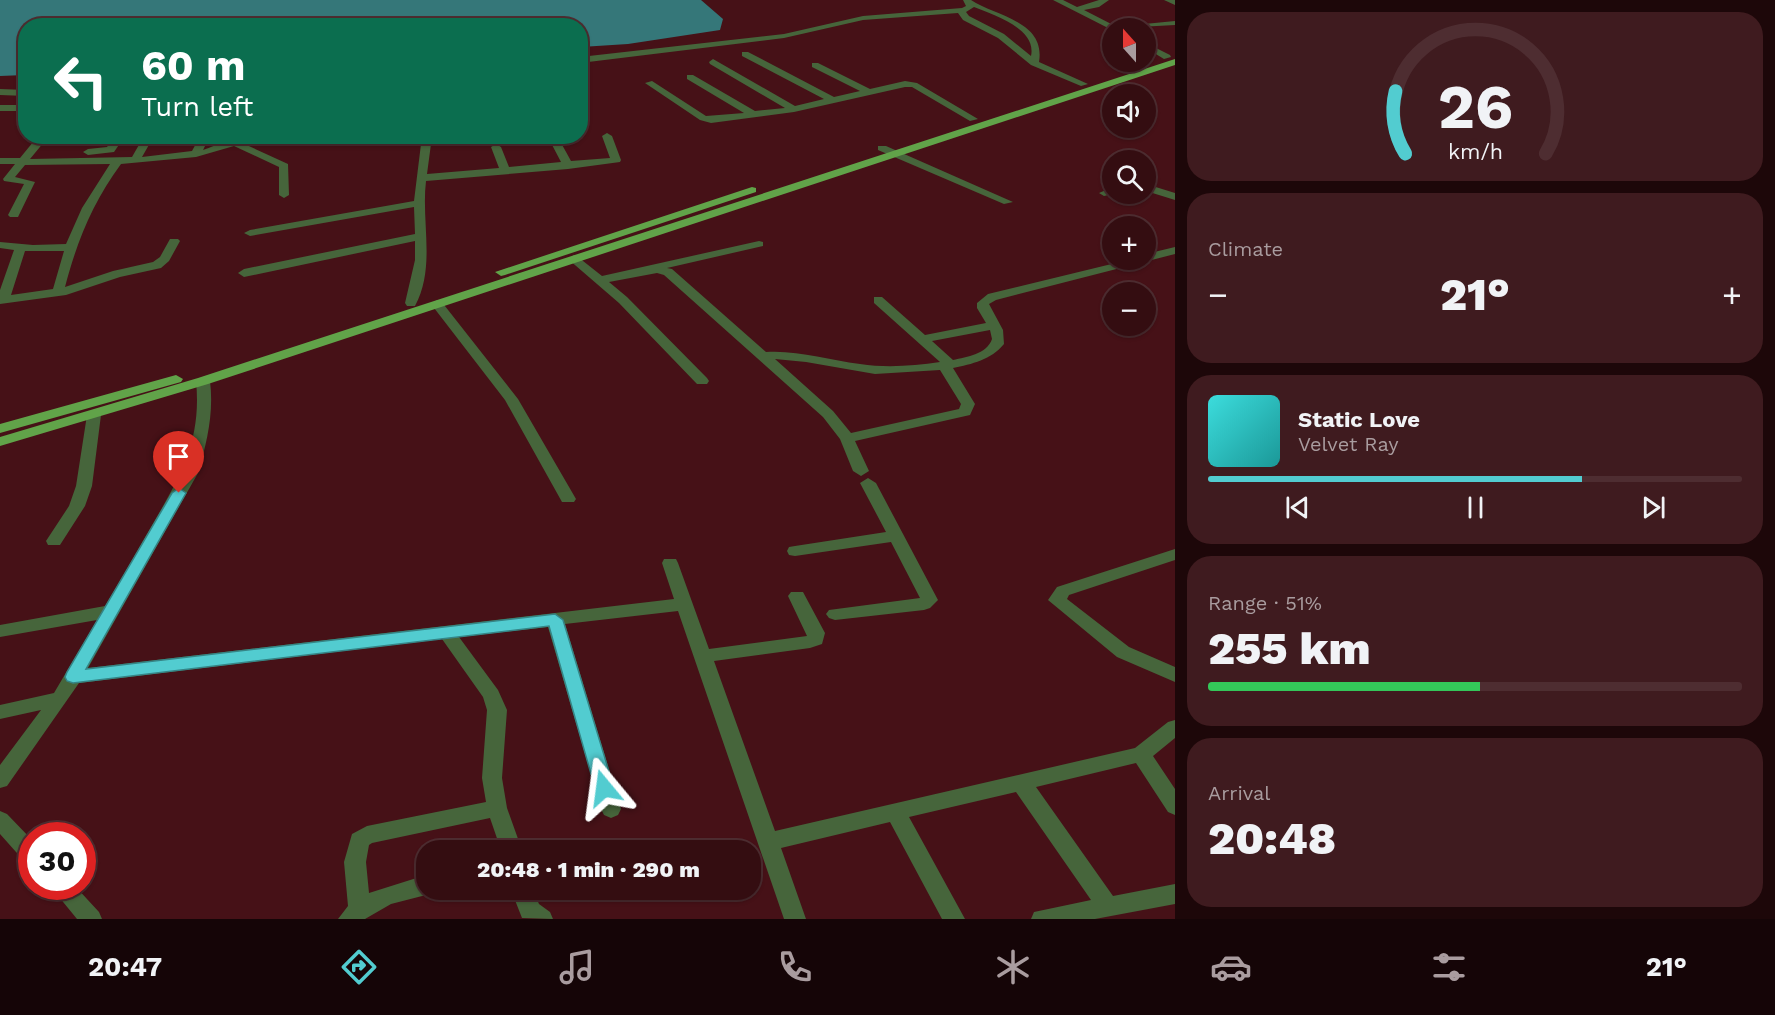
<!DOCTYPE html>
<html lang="en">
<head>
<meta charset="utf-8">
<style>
  :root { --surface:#340d11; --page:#3f1b1f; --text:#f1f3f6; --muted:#a99c9f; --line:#4e2d31; --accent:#52ccd0 }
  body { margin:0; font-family:"Work Sans",sans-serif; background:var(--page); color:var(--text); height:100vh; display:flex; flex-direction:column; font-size:22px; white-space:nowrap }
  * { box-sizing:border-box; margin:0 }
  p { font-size:20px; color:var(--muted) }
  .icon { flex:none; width:33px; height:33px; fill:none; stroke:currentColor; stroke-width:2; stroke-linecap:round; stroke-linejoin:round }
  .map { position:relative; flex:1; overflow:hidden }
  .drawer { display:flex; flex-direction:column; gap:12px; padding:12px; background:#1d0709; width:600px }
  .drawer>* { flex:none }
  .top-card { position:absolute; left:18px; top:18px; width:570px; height:126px; border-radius:24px; box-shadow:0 2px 4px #0004,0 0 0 2px var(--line); background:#0b6e4f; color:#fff; overflow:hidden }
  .needle { width:39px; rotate:339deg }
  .fabs { position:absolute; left:1102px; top:18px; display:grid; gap:12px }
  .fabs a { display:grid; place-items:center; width:54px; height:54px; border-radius:50%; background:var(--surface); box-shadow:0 2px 4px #0004,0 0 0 2px var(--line); font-size:30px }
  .speed { position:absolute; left:18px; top:822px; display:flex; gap:12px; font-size:30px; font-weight:700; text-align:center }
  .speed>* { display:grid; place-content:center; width:78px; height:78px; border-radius:50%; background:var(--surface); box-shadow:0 2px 4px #0004,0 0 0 2px var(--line); line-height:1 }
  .speed .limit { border:9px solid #d22; background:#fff; color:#111 }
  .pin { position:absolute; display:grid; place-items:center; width:51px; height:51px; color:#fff; margin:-62px -26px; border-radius:50% 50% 50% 0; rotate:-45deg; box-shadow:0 0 6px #0007 }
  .pin .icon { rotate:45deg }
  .me { position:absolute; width:66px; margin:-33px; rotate:344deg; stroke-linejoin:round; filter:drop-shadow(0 0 4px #0008) }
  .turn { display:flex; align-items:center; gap:21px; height:126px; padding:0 24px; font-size:27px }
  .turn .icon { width:78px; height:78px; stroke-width:2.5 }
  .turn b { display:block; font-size:42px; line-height:51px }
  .big { font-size:45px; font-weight:800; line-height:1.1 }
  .drawer .widget { flex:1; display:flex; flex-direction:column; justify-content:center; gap:9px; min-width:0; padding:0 21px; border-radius:24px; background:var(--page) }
  .drawer .dial { align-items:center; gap:0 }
  .dial svg { height:156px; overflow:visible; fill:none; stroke:var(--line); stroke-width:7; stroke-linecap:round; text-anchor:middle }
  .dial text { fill:var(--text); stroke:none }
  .song { display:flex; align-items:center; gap:18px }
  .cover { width:72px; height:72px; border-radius:9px; background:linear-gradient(135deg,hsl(180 70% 55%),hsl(180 70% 35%)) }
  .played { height:6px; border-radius:3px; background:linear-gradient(90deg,var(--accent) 70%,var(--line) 70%) }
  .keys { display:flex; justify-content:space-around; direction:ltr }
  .heat { display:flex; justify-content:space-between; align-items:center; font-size:33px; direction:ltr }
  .charge { height:9px; border-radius:4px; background:linear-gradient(90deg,#34c759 51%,var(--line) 0) }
  .trip { position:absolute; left:416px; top:840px; width:345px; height:60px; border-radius:24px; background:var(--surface); box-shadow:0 2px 4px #0004,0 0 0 2px var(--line); font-weight:800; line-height:60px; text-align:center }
  .tab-bar { display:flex; height:96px; justify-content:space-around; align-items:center; background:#150507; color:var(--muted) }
  .tab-bar .icon { width:42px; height:42px }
  .tab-bar .active { color:var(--accent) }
  .tab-bar b { font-size:27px; color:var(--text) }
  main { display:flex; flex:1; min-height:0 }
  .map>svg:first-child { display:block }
  .water { fill:#357779 }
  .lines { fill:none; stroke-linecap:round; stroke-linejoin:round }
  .minor { fill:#46653b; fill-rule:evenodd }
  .major { fill:#61a349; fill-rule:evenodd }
  .route { fill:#52ccd0; stroke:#358587; stroke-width:1.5 }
</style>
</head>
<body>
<main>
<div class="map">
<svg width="1175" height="919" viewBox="0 0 1175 919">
  <rect width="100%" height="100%" fill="#461117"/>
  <!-- water -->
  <path class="water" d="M0 0H701L723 19 720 30 628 44 581 47 580 26H26L25 75 0 76Z"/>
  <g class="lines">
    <!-- minor -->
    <path class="minor" d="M963 0H971C995 16 1046 21 1039 62L1088 84 1081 86 1031 65 998 38 963 20 958 13 863 20 784 38 580 63V57L784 34 863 16 962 8 966 6ZM974 7C993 15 1037 28 1031 56L1004 34 969 16 966 12Z
      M1053 0H1063L1077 7 1099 0H1109L1099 7 1084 10 1119 28 1112 30Z
      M1164 0H1175V5Z
      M1175 21V25L1120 28 1124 26Z
      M1146 43 1170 55 1171 57 1164 59 1146 48Z
      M742 52H748L834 97 860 91 812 67V63H818L870 89 905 81 917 83 978 119 970 121 912 87H905L794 112 711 123 700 120 645 83 652 81 706 116 744 113 687 79V75H693L755 111 785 108 710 64 709 62 713 59 795 106 824 99 742 56Z
      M580 70 588 71 589 73 580 76Z
      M0 89 26 90V96L0 95Z
      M0 105H26V111H0Z
      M607 133 612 136 621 160 620 162 568 169 426 181C421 222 436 267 415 306H407L405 303 415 260V241L244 277 238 273 244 269 415 234 414 207 250 236 244 233 250 230 414 201 421 144 419 136H429L431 144 427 174 499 168 491 147 496 144 501 147 509 167 561 162 550 141 555 138 560 141 571 161 610 158 602 136Z
      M38 136H49L30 159 132 157 144 136H154L142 157 192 151 200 136H210L203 150C218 145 232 136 247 136L240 142 288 164 289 195 284 198 279 195V167L234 146 196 157 121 164C93 202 77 241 65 287L113 271 153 262 160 257 170 239H178L180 241 169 261 161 268 120 277 66 295 0 304V290L14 250 0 248V242L33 245 66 244 82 208 110 164 25 165 15 177 35 182 18 217H10L8 215 24 184 4 181 3 179 15 164H0V158H20ZM25 251H64L53 289 11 295Z
      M115 136H125L114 152 88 155 83 152 88 149 107 147Z
      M878 146H886L1013 202 1004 204 878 150Z
      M1146 184 1175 193V200L1146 191Z
      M1113 187V194L1104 196 1099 193Z
      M759 241 763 242V246L667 268 672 269 766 352C798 350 828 360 860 364 886 368 913 366 940 362L874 303V297H882L925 335 986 323 977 308V303L988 294 1128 260H1146V254L1175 247V254L996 300 989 304 1003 330 1004 344C991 360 972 364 953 368L975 404 970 415 855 441 869 471 861 476 853 471 840 439 823 417 664 275 657 273 609 282 627 297 707 378 709 381 707 384H697L619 303 568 259 574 255 578 257 602 276ZM990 330 992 339C987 354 967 357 953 360L932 341ZM775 359 806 362 875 374 940 370 961 404 959 409 851 433 833 411Z
      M437 300 441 301 518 399 576 499 574 502H562L505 400 431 304Z
      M203 377 210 381C214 413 207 442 198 473L88 668 674 599 662 563 664 559H676L678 563 709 649 807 636 788 596 791 592H803L825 633 822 644 810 648 714 661 775 831 1135 748 1168 722 1175 720V738L1153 756 1175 789V815L1168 812 1136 763 1036 787 1113 896 1175 884V904L1095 919H1031L1034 912 1091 900 1016 792 909 817 965 919H942L890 822 781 848 806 919H784L678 611 565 624 621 809 618 815 611 818 604 815 601 809 548 627 459 637 498 690 507 710 502 778 507 808 522 850H501L490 818 372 843 369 845 366 862 369 893 426 875V890H435L426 895 391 904 365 919H338L348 906 344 862 352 834 367 826 486 802 482 778 487 710 483 697 442 639 79 683 7 786 0 788V765L41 710 0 719V705L54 693 97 620 0 637V625L105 606C121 579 136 553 151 527 180 477 202 441 196 381Z
      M94 411 101 415 92 486 85 506 60 545H48L46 541 69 506 76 486 87 415Z
      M868 478 876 483 938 600 930 608 924 610 835 620 829 618 826 614 829 610 920 598 891 542 795 556 789 555 787 551 789 547 795 546 886 532 860 483Z
      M1175 549V560L1069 595 1067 599 1129 647 1175 667V682L1117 657 1048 600 1057 587Z
      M0 811 7 814 32 840V864L24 861 0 834Z
      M50 886H75L99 912 102 919H77Z
      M511 890H533L539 904 550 912 553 919 522 918Z"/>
    <!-- major -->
    <path class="major" d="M1175 59V65L208 384 0 446V437L198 378Z
      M752 187 756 188V192L505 275 501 276 495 272Z
      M176 375 183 379 181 382 0 433V424Z"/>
  </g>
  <!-- route -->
  <path class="route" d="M179 488 186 493 86 669 555 614 563 620 614 788 611 793 604 796 598 793 595 788 549 626 73 683 67 681 65 677 67 672 172 493Z"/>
</svg>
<div class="fabs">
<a><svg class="needle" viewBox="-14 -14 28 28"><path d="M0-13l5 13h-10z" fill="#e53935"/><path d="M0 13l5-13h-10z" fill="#a99c9f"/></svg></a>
<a><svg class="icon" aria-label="sound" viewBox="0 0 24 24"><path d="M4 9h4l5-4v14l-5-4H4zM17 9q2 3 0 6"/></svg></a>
<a><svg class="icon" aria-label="search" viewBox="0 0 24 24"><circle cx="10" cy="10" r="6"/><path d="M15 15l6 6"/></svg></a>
<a>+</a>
<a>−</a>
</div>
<div class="speed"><div class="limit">30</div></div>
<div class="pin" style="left:179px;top:493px;background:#d93025"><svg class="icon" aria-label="arrive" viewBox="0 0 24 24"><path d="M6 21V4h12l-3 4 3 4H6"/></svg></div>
<svg class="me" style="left:604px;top:788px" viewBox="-20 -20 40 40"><path d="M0-17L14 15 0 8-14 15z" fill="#52ccd0" stroke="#fff" stroke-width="4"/></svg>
<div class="trip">20:48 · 1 min · 290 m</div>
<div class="top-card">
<div class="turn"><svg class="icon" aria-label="left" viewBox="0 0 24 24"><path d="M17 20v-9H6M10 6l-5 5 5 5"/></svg><div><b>60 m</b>Turn left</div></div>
</div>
</div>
<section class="drawer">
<div class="widget dial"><svg viewBox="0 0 100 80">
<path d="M14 69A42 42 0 1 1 86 69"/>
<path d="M14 69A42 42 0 0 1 9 37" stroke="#52ccd0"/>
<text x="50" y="56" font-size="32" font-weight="700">26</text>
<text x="50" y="72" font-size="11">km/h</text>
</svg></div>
<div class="widget"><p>Climate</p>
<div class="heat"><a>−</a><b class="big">21°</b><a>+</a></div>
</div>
<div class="widget">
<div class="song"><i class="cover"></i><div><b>Static Love</b><p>Velvet Ray</p></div></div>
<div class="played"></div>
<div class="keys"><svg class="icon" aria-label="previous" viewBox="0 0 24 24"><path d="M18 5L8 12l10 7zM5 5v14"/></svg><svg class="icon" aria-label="pause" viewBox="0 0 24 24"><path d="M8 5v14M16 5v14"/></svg><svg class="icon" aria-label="next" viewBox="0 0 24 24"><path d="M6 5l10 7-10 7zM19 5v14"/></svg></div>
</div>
<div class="widget"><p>Range · 51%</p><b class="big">255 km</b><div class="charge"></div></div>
<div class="widget"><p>Arrival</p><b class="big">20:48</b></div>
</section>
</main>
<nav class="tab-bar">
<b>20:47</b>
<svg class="icon active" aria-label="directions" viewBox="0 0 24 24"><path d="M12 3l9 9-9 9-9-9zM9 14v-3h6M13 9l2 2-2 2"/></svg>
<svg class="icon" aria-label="music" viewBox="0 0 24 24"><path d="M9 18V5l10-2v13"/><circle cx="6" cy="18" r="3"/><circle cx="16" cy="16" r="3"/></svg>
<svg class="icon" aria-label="phone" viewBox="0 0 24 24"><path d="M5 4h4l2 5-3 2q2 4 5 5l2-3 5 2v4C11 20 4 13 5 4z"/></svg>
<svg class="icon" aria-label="climate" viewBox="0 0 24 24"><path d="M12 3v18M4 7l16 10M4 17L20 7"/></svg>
<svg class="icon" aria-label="car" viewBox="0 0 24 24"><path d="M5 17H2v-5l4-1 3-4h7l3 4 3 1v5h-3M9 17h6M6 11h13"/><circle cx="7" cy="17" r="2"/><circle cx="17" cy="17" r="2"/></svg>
<svg class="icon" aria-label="filters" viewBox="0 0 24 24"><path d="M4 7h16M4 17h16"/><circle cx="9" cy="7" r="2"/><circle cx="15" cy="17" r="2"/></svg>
<b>21°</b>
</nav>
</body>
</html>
